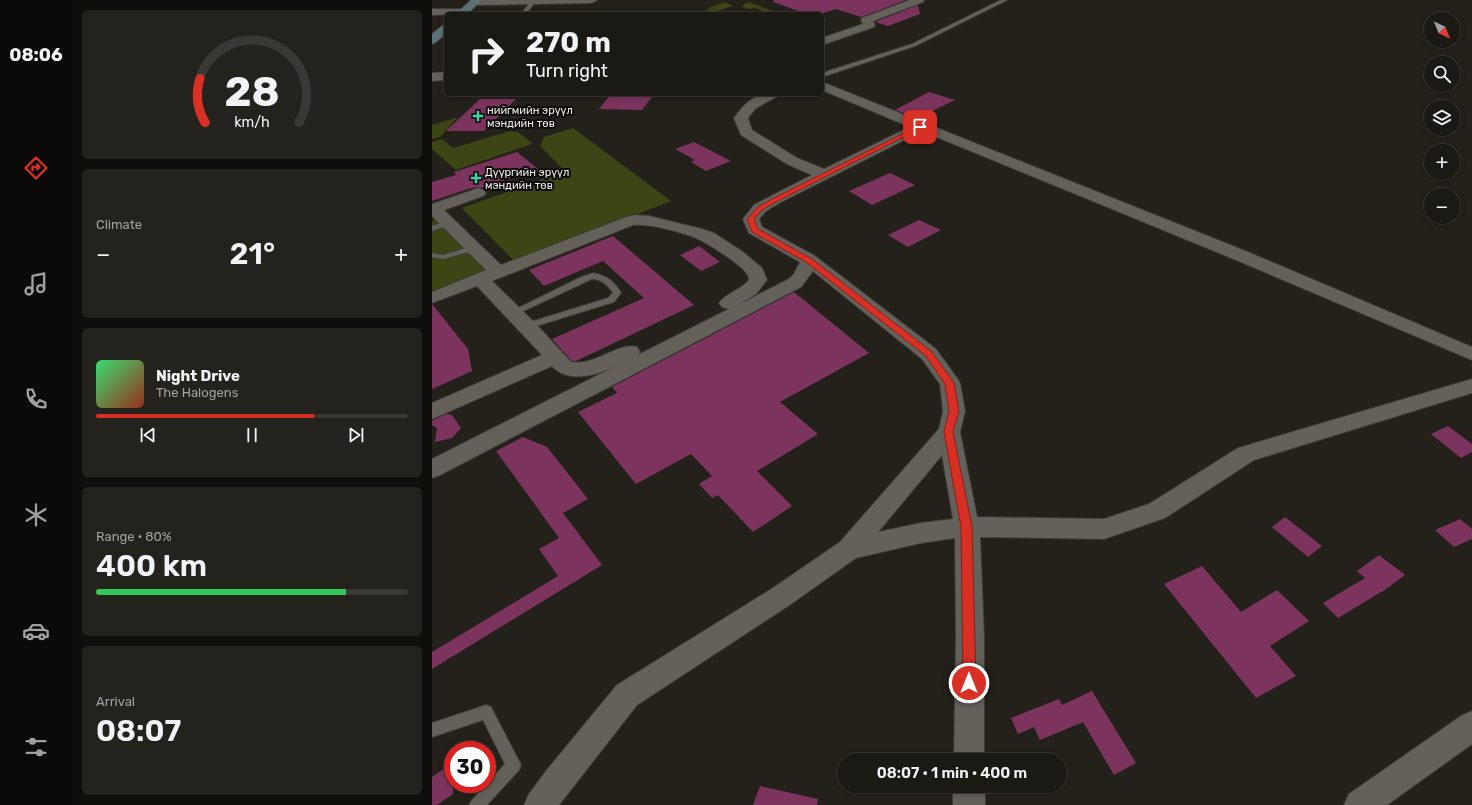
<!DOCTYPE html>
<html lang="en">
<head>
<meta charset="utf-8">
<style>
  :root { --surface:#1b1914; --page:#24221d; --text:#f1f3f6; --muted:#a0a0a0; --line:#393834; --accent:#d93025 }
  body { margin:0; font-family:Rubik,sans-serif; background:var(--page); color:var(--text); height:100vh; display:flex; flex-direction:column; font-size:15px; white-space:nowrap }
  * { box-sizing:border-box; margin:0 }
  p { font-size:13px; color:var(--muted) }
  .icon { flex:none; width:22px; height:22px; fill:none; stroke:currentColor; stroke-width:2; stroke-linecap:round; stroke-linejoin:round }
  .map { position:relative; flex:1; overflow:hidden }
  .drawer { display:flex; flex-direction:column; gap:10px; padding:10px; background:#0f0e0b; width:360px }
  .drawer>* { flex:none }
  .hud { position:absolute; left:12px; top:12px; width:380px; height:84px; border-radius:6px; box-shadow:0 2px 6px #0003,0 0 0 1px var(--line); background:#1b1914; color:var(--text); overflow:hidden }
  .needle { width:26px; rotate:137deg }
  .buttons { position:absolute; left:992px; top:12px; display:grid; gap:8px }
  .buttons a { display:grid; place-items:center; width:36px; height:36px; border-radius:50%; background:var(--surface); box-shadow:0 2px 6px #0003,0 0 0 1px var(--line); font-size:20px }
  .speed { position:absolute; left:12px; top:741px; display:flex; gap:8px; font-size:20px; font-weight:700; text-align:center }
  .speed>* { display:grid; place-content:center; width:52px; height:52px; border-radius:50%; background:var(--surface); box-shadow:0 2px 6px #0003,0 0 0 1px var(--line); line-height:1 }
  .speed .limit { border:6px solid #d22; background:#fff; color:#111 }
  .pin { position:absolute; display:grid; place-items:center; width:34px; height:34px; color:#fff; margin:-17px; border-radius:8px; box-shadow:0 2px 6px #0006 }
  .me { position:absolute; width:44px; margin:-22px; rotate:0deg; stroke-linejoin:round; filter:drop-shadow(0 0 3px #0008) }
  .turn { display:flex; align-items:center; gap:14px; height:84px; padding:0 16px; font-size:18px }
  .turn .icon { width:52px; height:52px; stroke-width:2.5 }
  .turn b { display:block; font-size:28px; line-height:34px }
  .big { font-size:30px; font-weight:600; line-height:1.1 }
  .drawer .card { flex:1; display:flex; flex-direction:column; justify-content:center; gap:6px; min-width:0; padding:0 14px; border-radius:6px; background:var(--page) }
  .drawer .dial { align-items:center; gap:0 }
  .dial svg { height:104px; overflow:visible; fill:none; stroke:var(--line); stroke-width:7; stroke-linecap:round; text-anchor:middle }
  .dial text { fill:var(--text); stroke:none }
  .song { display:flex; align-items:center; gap:12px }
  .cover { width:48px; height:48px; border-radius:6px; background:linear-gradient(135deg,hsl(140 70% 55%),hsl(10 70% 35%)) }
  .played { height:4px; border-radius:2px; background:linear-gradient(90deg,var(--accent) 70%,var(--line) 70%) }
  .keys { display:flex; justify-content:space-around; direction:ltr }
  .heat { display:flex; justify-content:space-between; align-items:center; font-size:22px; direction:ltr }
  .charge { height:6px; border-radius:3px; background:linear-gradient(90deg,#34c759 80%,var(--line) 0) }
  .trip { position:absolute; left:405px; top:753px; width:230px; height:40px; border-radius:20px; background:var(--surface); box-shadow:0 2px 6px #0003,0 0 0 1px var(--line); font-weight:600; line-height:40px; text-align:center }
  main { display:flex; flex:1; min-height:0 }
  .dock { display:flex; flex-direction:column; width:72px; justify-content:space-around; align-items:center; background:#0b0a08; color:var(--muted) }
  .dock .icon { width:28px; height:28px }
  .dock .on { color:var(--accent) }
  .dock b { font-size:18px; color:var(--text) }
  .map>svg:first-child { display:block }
  .green { fill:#3d4514 }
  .building { fill:#7c345f }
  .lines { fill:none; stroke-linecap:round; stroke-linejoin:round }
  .lane-casing { stroke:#3e3c38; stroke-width:2 }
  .street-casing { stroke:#3e3c38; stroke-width:2 }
  .secondary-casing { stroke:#3e3c38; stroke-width:2 }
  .lane { fill:#64605a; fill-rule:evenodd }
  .street { fill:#64605a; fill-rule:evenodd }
  .secondary { fill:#5a7277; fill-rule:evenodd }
  .route { fill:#d93025; stroke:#8d1f18 }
  .poi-dot { fill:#3cd4a3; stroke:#0c0a08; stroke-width:1.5 }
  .labels { text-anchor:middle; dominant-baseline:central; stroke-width:4; stroke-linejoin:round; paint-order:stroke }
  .far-poi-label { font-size:11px; fill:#eeece8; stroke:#0c0a08; text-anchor:start }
</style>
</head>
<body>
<main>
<nav class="dock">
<b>08:06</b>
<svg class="icon on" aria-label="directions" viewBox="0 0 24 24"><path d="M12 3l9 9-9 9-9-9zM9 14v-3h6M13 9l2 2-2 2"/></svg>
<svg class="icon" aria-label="music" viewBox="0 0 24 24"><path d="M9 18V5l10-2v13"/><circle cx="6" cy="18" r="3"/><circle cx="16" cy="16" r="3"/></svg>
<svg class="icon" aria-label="phone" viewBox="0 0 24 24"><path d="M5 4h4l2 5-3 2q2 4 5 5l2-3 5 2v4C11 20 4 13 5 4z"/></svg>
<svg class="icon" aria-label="climate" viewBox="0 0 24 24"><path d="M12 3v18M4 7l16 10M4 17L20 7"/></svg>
<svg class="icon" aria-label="car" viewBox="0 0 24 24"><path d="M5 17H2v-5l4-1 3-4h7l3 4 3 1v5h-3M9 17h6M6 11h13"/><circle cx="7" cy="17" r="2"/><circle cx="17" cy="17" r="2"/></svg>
<svg class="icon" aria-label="filters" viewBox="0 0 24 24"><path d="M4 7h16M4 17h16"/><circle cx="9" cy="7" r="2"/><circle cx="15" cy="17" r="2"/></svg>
</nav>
<section class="drawer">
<div class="card dial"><svg viewBox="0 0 100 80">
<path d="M14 69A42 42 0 1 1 86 69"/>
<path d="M14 69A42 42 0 0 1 10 35" stroke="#d93025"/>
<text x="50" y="56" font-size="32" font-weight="700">28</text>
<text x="50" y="72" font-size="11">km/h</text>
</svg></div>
<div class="card"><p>Climate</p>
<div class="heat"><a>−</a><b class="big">21°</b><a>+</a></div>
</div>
<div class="card">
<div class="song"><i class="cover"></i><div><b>Night Drive</b><p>The Halogens</p></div></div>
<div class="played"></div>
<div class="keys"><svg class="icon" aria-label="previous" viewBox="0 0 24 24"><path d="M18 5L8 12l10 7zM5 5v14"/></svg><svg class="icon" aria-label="pause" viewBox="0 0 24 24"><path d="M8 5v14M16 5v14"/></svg><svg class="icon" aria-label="next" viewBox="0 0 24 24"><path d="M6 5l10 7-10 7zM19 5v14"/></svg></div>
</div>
<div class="card"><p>Range · 80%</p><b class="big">400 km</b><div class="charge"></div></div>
<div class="card"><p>Arrival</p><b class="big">08:07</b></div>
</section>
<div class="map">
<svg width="1040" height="805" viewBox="0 0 1040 805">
  <rect width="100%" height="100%" fill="#24211b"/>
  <!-- green -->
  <path class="green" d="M293 2 301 6 275 14H262L278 9 276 8Z
    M317 2 348 14H333L335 13 324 8 316 9 310 7 312 4Z
    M26 117 8 137 0 139V125Z
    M141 128 239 201 83 262 30 208 133 171 108 146 112 137Z
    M78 131 86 132 100 143V144L24 170 0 149V142L10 139 21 148Z
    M7 218 60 273 0 296V221Z"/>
  <!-- building -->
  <path class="building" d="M342 0H474L429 17 404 9 388 14H375L341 2Z
    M486 5 488 14 456 26 443 22Z
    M497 92 523 100 486 118 463 110Z
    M179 94H222L210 110 167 109Z
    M48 99H84L52 131H14Z
    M262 142 299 161 274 171 259 162 263 160 243 149Z
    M85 152 106 169 49 188 45 187 36 189 0 201V182L24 175 22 172Z
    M458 173 483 185 440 205 417 191Z
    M487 220 509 230 476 247 456 235Z
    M181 236 262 305 144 361H140L120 339 212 298 171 261 112 286 97 270Z
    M267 246 288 262 269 271 248 255Z
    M362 292 437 353 348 402 386 434 325 471 360 506 321 532 286 495 280 498 267 484 280 476 259 454 204 484 146 412 185 393 180 387Z
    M0 304 36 349 40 371 0 389Z
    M14 414 20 415 29 428 20 438 3 442 5 428 0 425V421Z
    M1016 426 1040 444V452L1029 458 999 434Z
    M91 437 115 447 156 499 131 513 170 565 0 669V652L126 576 107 549 127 538 64 451Z
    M853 517 890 546 876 557 840 527Z
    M1028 519 1040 529V539L1022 547 1003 530Z
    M947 555 973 575 950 592H949L906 618 891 603 933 578 925 571Z
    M770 566 809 612 845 590 877 621 838 646 864 676 824 698 732 584Z
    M660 691 704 763 682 775 651 722 608 740 602 727 586 734 579 718 627 699 630 705Z
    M21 763V794L5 805H0V777Z
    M328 786 386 799 385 805H321Z"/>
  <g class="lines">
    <!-- lane casing -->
    <g class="lane-casing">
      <path id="lane" d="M100 0 104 1 94 14H89Z
        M569 0H575L483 46 390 77V73L480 44Z
        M15 221H18V225L0 231V226Z
        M41 246H44V250L11 259 0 257V253L11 255Z
        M161 273C174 275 183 282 189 293L182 302 98 328H92L90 326 92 324 176 298 181 293C176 285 169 279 160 279L85 314H79L78 312 149 277Z
        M54 705 59 707 89 765 87 770 55 805H37L40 800 73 764 51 720 0 737V723Z"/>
    </g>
    <!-- street casing -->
    <g class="street-casing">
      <path id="street" d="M39 0H165L160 3 43 5 39 4 38 2Z
        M478 0H492L491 2 441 21 443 25 442 27 390 45V38L431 24 429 20 430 18Z
        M0 9H32L37 12 36 14 0 15Z
        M14 72V80L0 81V73Z
        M390 82 816 252 1040 347V360L804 260 490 131 349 202 334 211 327 219 330 227 383 256 504 349 525 378 528 383 533 411 528 432 545 517 672 519 717 504 806 448 1040 379V393L822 460 733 518 672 539 548 537 552 636V760H522L524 636 523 538 489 543 424 558 359 604 205 705 127 805H92L97 794 114 771 185 685 341 588 408 542 507 429 511 411 508 384 490 359 381 271 369 287 8 475 0 478V459L184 366C165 375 136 384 120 366L0 419V403L110 355 45 286 0 303V292L54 270 0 216V204L41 190 46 188 51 190 54 193 51 196 12 210 69 265 189 219 202 215 217 216 270 229 282 233 311 252 330 268 335 280 324 294 306 305 357 279 362 274 368 262 317 233 311 219 322 205 380 175 355 164 309 135 302 118C316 99 323 94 346 94L344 97 324 108 316 118 320 130 365 158 392 169 478 127 390 90ZM201 225C216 223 244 231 259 236 271 240 308 263 315 274 316 274 317 279 317 280 309 290 294 293 287 303L290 307 296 309 301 307 206 355 208 352 205 347C185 342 165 366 139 362L102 322 60 281ZM510 455 521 519 489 523 446 532Z
        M1040 711V744L955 805H912L917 794 1029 716Z
        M521 786H553V805H521Z"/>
    </g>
    <!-- secondary casing -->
    <g class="secondary-casing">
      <path id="secondary" d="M39 0H50L35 14H24Z
        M14 25V34L4 42 0 44V34L10 26Z"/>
    </g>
    <!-- lane -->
    <use href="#lane" class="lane"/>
    <!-- street -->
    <use href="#street" class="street"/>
    <!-- secondary -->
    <use href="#secondary" class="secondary"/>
  </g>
  <!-- route -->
  <path class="route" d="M486 126 491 127 346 201 331 209 322 219 326 229 380 259 500 352 522 383 527 411 521 432 540 527 544 683 542 687 537 689 533 687 531 683 529 527 512 432 517 411 513 384 494 356 374 262 320 232 315 219 326 207 342 198Z"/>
  <!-- markers -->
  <g class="poi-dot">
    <path d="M44 110h4v4h4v4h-4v4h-4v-4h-4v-4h4z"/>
    <path d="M42 172h4v4h4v4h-4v4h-4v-4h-4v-4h4z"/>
  </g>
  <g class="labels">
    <!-- far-poi labels -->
    <g class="far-poi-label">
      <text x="55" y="110">нийгмийн эрүүл<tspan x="55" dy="13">мэндийн төв</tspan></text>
      <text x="53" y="172">Дүүргийн эрүүл<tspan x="53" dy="13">мэндийн төв</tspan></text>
    </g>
  </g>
</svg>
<div class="buttons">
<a><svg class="needle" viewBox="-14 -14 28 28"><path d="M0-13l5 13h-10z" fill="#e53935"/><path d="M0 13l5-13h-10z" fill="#a0a0a0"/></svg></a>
<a><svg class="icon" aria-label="search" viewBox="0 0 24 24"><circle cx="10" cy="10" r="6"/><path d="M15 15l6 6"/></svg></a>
<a><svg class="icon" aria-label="layers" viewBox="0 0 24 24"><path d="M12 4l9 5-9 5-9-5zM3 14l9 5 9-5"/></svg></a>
<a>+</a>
<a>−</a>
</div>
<div class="speed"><div class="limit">30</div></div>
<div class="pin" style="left:488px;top:127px;background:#d93025"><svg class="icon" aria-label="arrive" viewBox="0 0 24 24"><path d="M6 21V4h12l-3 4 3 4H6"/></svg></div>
<svg class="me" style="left:537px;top:683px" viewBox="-20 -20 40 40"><circle r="17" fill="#d93025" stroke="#fff" stroke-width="3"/><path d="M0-11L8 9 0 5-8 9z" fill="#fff"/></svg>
<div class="trip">08:07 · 1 min · 400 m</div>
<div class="hud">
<div class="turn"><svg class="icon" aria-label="right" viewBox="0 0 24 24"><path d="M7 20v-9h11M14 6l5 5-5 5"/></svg><div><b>270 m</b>Turn right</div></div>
</div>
</div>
</main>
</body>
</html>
